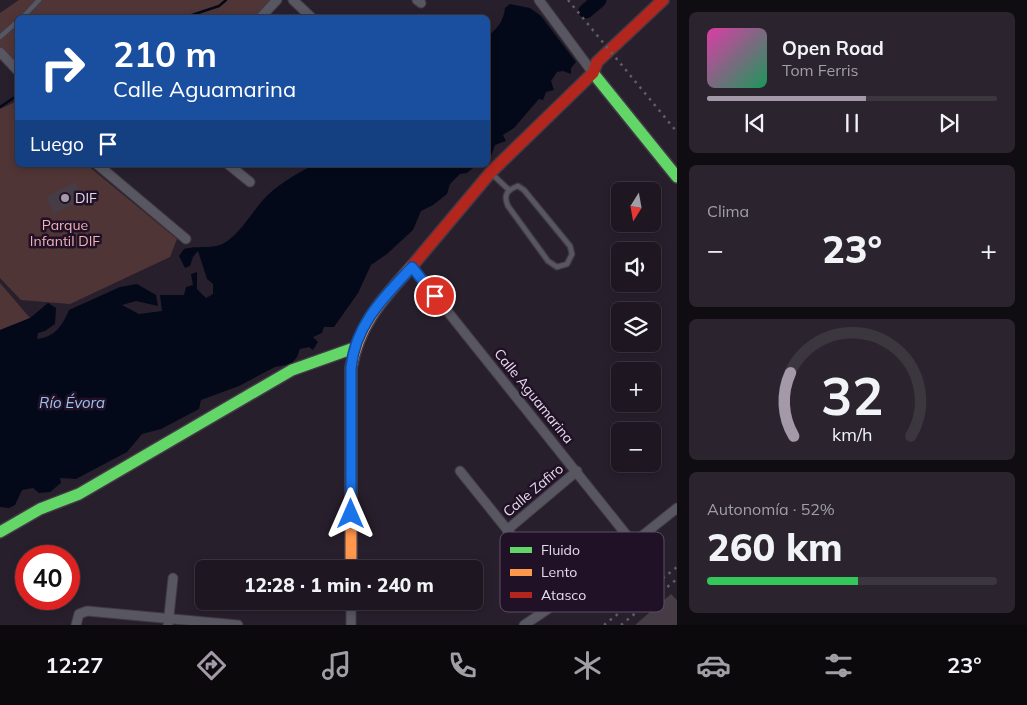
<!DOCTYPE html>
<html lang="es">
<head>
<meta charset="utf-8">
<style>
  :root { --surface:#1e1721; --page:#2b242e; --text:#f1f3f6; --muted:#a19fa5; --line:#3c363f; --accent:#a399a8 }
  body { margin:0; font-family:Mulish,sans-serif; background:var(--page); color:var(--text); height:100vh; display:flex; flex-direction:column; font-size:19px; white-space:nowrap }
  * { box-sizing:border-box; margin:0 }
  p { font-size:16px; color:var(--muted) }
  .icon { flex:none; width:28px; height:28px; fill:none; stroke:currentColor; stroke-width:2; stroke-linecap:round; stroke-linejoin:round }
  .map { position:relative; flex:1; overflow:hidden }
  .side { display:flex; flex-direction:column; gap:12px; padding:12px; background:#100d12; width:350px }
  .side>* { flex:none }
  .guide { position:absolute; left:15px; top:15px; width:475px; height:152px; border-radius:8px; box-shadow:0 2px 8px #0003,0 0 0 1px var(--line); background:#1a4fa0; color:#fff; overflow:hidden }
  .needle { width:32px; rotate:191deg }
  .fabs { position:absolute; left:611px; top:182px; display:grid; gap:10px }
  .fabs a { display:grid; place-items:center; width:50px; height:50px; border-radius:8px; background:var(--surface); box-shadow:0 2px 8px #0003,0 0 0 1px var(--line); font-size:25px }
  .speed { position:absolute; left:15px; top:545px; display:flex; gap:10px; font-size:25px; font-weight:700; text-align:center }
  .speed>* { display:grid; place-content:center; width:65px; height:65px; border-radius:50%; background:var(--surface); box-shadow:0 2px 8px #0003,0 0 0 1px var(--line); line-height:1 }
  .speed .limit { border:8px solid #d22; background:#fff; color:#111 }
  .pin { position:absolute; display:grid; place-items:center; width:42px; height:42px; color:#fff; margin:-21px; border:2px solid #fff; border-radius:50%; box-shadow:0 1px 5px #0007 }
  .me { position:absolute; width:55px; margin:-28px; rotate:0deg; stroke-linejoin:round; filter:drop-shadow(0 0 4px #0008) }
  .turn { display:flex; align-items:center; gap:18px; height:105px; padding:0 15px; font-size:22px }
  .turn .icon { width:65px; height:65px; stroke-width:2.5 }
  .turn b { display:block; font-size:35px; line-height:42px }
  .then { display:flex; align-items:center; height:48px; padding:0 15px; background:#0003; gap:10px; font-size:19px }
  .big { font-size:38px; font-weight:800; line-height:1.1 }
  .side .widget { flex:1; display:flex; flex-direction:column; justify-content:center; gap:8px; min-width:0; padding:0 18px; border-radius:8px; background:var(--page) }
  .side .dial { align-items:center; gap:0 }
  .dial svg { height:130px; overflow:visible; fill:none; stroke:var(--line); stroke-width:7; stroke-linecap:round; text-anchor:middle }
  .dial text { fill:var(--text); stroke:none }
  .song { display:flex; align-items:center; gap:15px }
  .cover { width:60px; height:60px; border-radius:8px; background:linear-gradient(135deg,hsl(320 70% 55%),hsl(150 70% 35%)) }
  .played { height:5px; border-radius:2px; background:linear-gradient(90deg,var(--accent) 55%,var(--line) 55%) }
  .keys { display:flex; justify-content:space-around; direction:ltr }
  .heat { display:flex; justify-content:space-between; align-items:center; font-size:28px; direction:ltr }
  .charge { height:8px; border-radius:4px; background:linear-gradient(90deg,#34c759 52%,var(--line) 0) }
  .trip { position:absolute; left:195px; top:560px; width:288px; height:50px; border-radius:8px; background:var(--surface); box-shadow:0 2px 8px #0003,0 0 0 1px var(--line); font-weight:800; line-height:50px; text-align:center }
  .tabs { display:flex; height:80px; justify-content:space-around; align-items:center; background:#0c090d; color:var(--muted) }
  .tabs .icon { width:35px; height:35px }
  .tabs .selected { color:var(--accent) }
  .tabs b { font-size:22px; color:var(--text) }
  main { display:flex; flex:1; min-height:0 }
  .map>svg:first-child { display:block }
  .green { fill:#503536 }
  .water { fill:#04091a }
  .lines { fill:none; stroke-linecap:round; stroke-linejoin:round }
  .stream { stroke:#04091a; stroke-width:2.5 }
  .river { stroke:#04091a; stroke-width:15 }
  .building { fill:#453c45 }
  .lane-casing { stroke:#423a46; stroke-width:7 }
  .street-casing { stroke:#423a46; stroke-width:11 }
  .fast-casing { stroke:#423a46; stroke-width:14 }
  .slow-casing { stroke:#423a46; stroke-width:14 }
  .jam-casing { stroke:#423a46; stroke-width:14 }
  .lane { stroke:#575661; stroke-width:4.5 }
  .street { stroke:#575661; stroke-width:9 }
  .fast { stroke:#63d668; stroke-width:11 }
  .slow { stroke:#ff974d; stroke-width:11 }
  .jam { stroke:#b3261e; stroke-width:11 }
  .rail { stroke:#615e68; stroke-width:2.5; stroke-dasharray:2.5 5; stroke-linecap:butt }
  .route-casing { stroke:#114b97; stroke-width:12 }
  .route { stroke:#1a73e8; stroke-width:9 }
  .poi-dot { fill:#a399a8; stroke:#201127; stroke-width:2 }
  .labels { text-anchor:middle; dominant-baseline:central; stroke-width:5; stroke-linejoin:round; paint-order:stroke }
  .poi-label { font-size:14px; fill:#e5dbea; stroke:#201127; text-anchor:start }
  .park-label { font-size:14px; fill:#f1b2b1; stroke:#201127 }
  .street-label { font-size:14px; fill:#e5dbea; stroke:#201127 }
  .water-label { font-size:15px; font-style:italic; fill:#9cc3ef; stroke:#201127 }
  .key { fill:#201127; stroke:#5b4e62; stroke-width:1 }
  .key-label { font-size:14px; fill:#e5dbea }
</style>
</head>
<body>
<main>
<div class="map">
<svg width="677" height="625" viewBox="0 0 677 625">
  <rect width="100%" height="100%" fill="#281f2c"/>
  <!-- green -->
  <path class="green" d="M19 0H274L255 17 18 18 17 65 0 46V13Z
    M17 101 18 165H87L177 239 170 257 70 304 21 300 0 278V109Z
    M0 283 30 318 0 330Z"/>
  <!-- water -->
  <path class="water" d="M510 4 530 8 541 16 576 62 571 68V74L563 71 557 72 551 81 554 90 546 92 543 100 539 99 514 128 503 135 506 141 495 145 491 156H488V36C498 28 504 20 505 8Z
    M313 165H476L467 173 460 174 450 184 447 194 433 205 421 211 413 230 387 254 371 265 358 293 334 327H324L322 333 313 337 318 342 313 350 309 347 300 349 297 357 291 364 275 367 239 386 201 400 199 409 161 429 142 434 127 452 76 479 60 478 61 483 50 492 39 493 33 488 22 490 15 505 9 508 0 507V330L30 318 48 303 56 308 55 324 45 331 38 333 37 339C55 337 62 326 69 310L120 287 137 284 156 295 158 306 136 301 122 305 139 314 162 311 160 295H184L186 287 193 285 191 274 197 272V289L206 298 213 294V284L207 279 198 251 193 257 190 266 185 268 179 256 184 249C198 245 214 250 226 242 241 232 251 214 262 201 276 185 295 175 313 165Z"/>
  <g class="lines">
    <!-- stream -->
    <path class="stream" d="M183 18 219 6 226 0
      M0 107 18 95"/>
    <!-- river -->
    <path class="river" d="M586 11 599 0"/>
  </g>
  <!-- building -->
  <path class="building" d="M75 182 83 199 54 214 46 197Z
    M671 594 677 600V625H635Z"/>
  <g class="lines">
    <!-- lane casing -->
    <g class="lane-casing">
      <path id="lane" d="M22 18 39 0
        M0 37 18 21
        M492 174 509 190
        M518 186 524 190 570 246 572 254 567 264 557 267 548 261 508 206C503 195 507 190 518 186Z"/>
    </g>
    <!-- street casing -->
    <g class="street-casing">
      <path id="street" d="M293 0 312 18
        M417 0 421 3
        M539 0 593 73
        M260 18 277 0
        M0 52 18 71
        M98 165 186 239
        M229 165 250 182
        M412 267 633 543
        M460 471 563 599
        M507 530 577 471
        M76 625 79 614 87 611 238 625
        M168 625 173 578
        M351 625V601
        M524 625 563 599 677 508"/>
    </g>
    <!-- fast casing -->
    <g class="fast-casing">
      <path id="fast" d="M593 73 677 177
        M0 532 40 509 79 494 292 370 354 348"/>
    </g>
    <!-- slow casing -->
    <g class="slow-casing">
      <path id="slow" d="M351 569V368C359 323 383 299 412 266"/>
    </g>
    <!-- jam casing -->
    <g class="jam-casing">
      <path id="jam" d="M412 266 491 172 593 73 597 62 663 0"/>
    </g>
    <!-- lane -->
    <use href="#lane" class="lane"/>
    <!-- street -->
    <use href="#street" class="street"/>
    <!-- fast -->
    <use href="#fast" class="fast"/>
    <!-- slow -->
    <use href="#slow" class="slow"/>
    <!-- jam -->
    <use href="#jam" class="jam"/>
    <!-- rail -->
    <path class="rail" d="M568 0 677 132
      M604 625 677 567
      M621 625 677 579"/>
  </g>
  <g class="lines">
    <!-- route casing -->
    <g class="route-casing">
      <path id="route" d="M351 514V368C355 325 384 297 412 267L435 296"/>
    </g>
    <!-- route -->
    <use href="#route" class="route"/>
  </g>
  <!-- markers -->
  <circle class="poi-dot" cx="65" cy="198" r="5"/>
  <g class="labels">
    <!-- poi labels -->
    <g class="poi-label">
      <text x="75" y="198">DIF</text>
    </g>
    <!-- park labels -->
    <g class="park-label">
      <text x="65" y="225">Parque<tspan x="65" dy="16">Infantil DIF</tspan></text>
    </g>
    <!-- street labels -->
    <g class="street-label">
      <text transform="translate(534 396) rotate(51)">Calle Aguamarina</text>
      <text transform="translate(533 490) rotate(-40)">Calle Zafiro</text>
    </g>
    <!-- water labels -->
    <g class="water-label">
      <text x="72" y="402">Río Évora</text>
    </g>
  </g>
  <!-- legend -->
  <rect x="500" y="532" width="164" height="80" rx="8" class="key"/>
  <rect x="510" y="547" width="22" height="6" fill="#63d668"/>
  <rect x="510" y="569" width="22" height="7" fill="#ff974d"/>
  <rect x="510" y="592" width="22" height="6" fill="#b3261e"/>
  <g class="key-label">
    <text x="541" y="555">Fluido</text>
    <text x="541" y="577">Lento</text>
    <text x="541" y="600">Atasco</text>
  </g>
</svg>
<div class="fabs">
<a><svg class="needle" viewBox="-14 -14 28 28"><path d="M0-13l5 13h-10z" fill="#e53935"/><path d="M0 13l5-13h-10z" fill="#a19fa5"/></svg></a>
<a><svg class="icon" aria-label="sound" viewBox="0 0 24 24"><path d="M4 9h4l5-4v14l-5-4H4zM17 9q2 3 0 6"/></svg></a>
<a><svg class="icon" aria-label="layers" viewBox="0 0 24 24"><path d="M12 4l9 5-9 5-9-5zM3 14l9 5 9-5"/></svg></a>
<a>+</a>
<a>−</a>
</div>
<div class="speed"><div class="limit">40</div></div>
<div class="pin" style="left:435px;top:296px;background:#d93025"><svg class="icon" aria-label="arrive" viewBox="0 0 24 24"><path d="M6 21V4h12l-3 4 3 4H6"/></svg></div>
<svg class="me" style="left:351px;top:514px" viewBox="-20 -20 40 40"><path d="M0-17L14 15 0 8-14 15z" fill="#1a73e8" stroke="#fff" stroke-width="4"/></svg>
<div class="trip">12:28 · 1 min · 240 m</div>
<div class="guide">
<div class="turn"><svg class="icon" aria-label="right" viewBox="0 0 24 24"><path d="M7 20v-9h11M14 6l5 5-5 5"/></svg><div><b>210 m</b>Calle Aguamarina</div></div>
<div class="then">Luego<svg class="icon" aria-label="arrive" viewBox="0 0 24 24"><path d="M6 21V4h12l-3 4 3 4H6"/></svg></div>
</div>
</div>
<section class="side">
<div class="widget">
<div class="song"><i class="cover"></i><div><b>Open Road</b><p>Tom Ferris</p></div></div>
<div class="played"></div>
<div class="keys"><svg class="icon" aria-label="previous" viewBox="0 0 24 24"><path d="M18 5L8 12l10 7zM5 5v14"/></svg><svg class="icon" aria-label="pause" viewBox="0 0 24 24"><path d="M8 5v14M16 5v14"/></svg><svg class="icon" aria-label="next" viewBox="0 0 24 24"><path d="M6 5l10 7-10 7zM19 5v14"/></svg></div>
</div>
<div class="widget"><p>Clima</p>
<div class="heat"><a>−</a><b class="big">23°</b><a>+</a></div>
</div>
<div class="widget dial"><svg viewBox="0 0 100 80">
<path d="M14 69A42 42 0 1 1 86 69"/>
<path d="M14 69A42 42 0 0 1 12 30" stroke="#a399a8"/>
<text x="50" y="56" font-size="32" font-weight="700">32</text>
<text x="50" y="72" font-size="11">km/h</text>
</svg></div>
<div class="widget"><p>Autonomía · 52%</p><b class="big">260 km</b><div class="charge"></div></div>
</section>
</main>
<nav class="tabs">
<b>12:27</b>
<svg class="icon selected" aria-label="directions" viewBox="0 0 24 24"><path d="M12 3l9 9-9 9-9-9zM9 14v-3h6M13 9l2 2-2 2"/></svg>
<svg class="icon" aria-label="music" viewBox="0 0 24 24"><path d="M9 18V5l10-2v13"/><circle cx="6" cy="18" r="3"/><circle cx="16" cy="16" r="3"/></svg>
<svg class="icon" aria-label="phone" viewBox="0 0 24 24"><path d="M5 4h4l2 5-3 2q2 4 5 5l2-3 5 2v4C11 20 4 13 5 4z"/></svg>
<svg class="icon" aria-label="climate" viewBox="0 0 24 24"><path d="M12 3v18M4 7l16 10M4 17L20 7"/></svg>
<svg class="icon" aria-label="car" viewBox="0 0 24 24"><path d="M5 17H2v-5l4-1 3-4h7l3 4 3 1v5h-3M9 17h6M6 11h13"/><circle cx="7" cy="17" r="2"/><circle cx="17" cy="17" r="2"/></svg>
<svg class="icon" aria-label="filters" viewBox="0 0 24 24"><path d="M4 7h16M4 17h16"/><circle cx="9" cy="7" r="2"/><circle cx="15" cy="17" r="2"/></svg>
<b>23°</b>
</nav>
</body>
</html>
